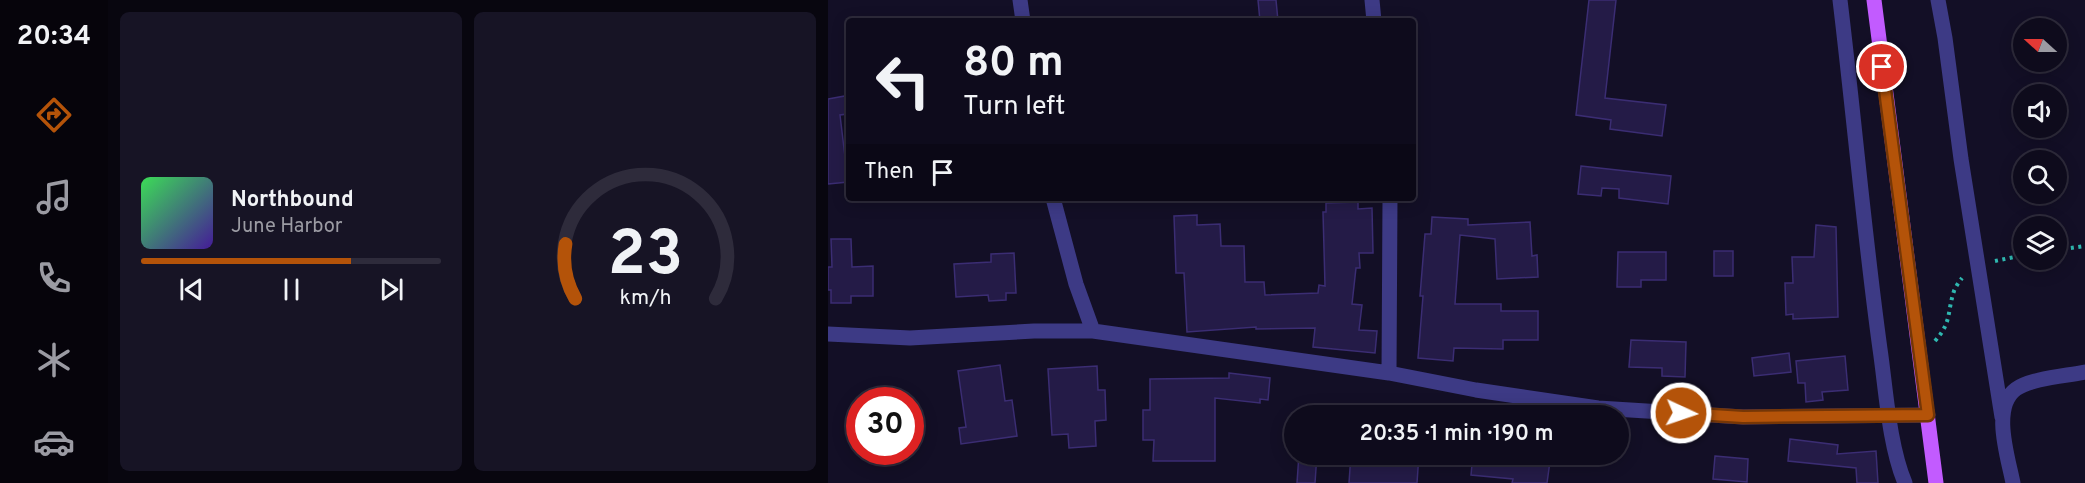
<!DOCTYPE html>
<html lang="en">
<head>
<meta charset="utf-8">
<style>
  :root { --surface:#0e0b1c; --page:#171425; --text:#f1f3f6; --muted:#9b9ba3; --line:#2e2b3b; --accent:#b45309 }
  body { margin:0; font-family:Overpass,sans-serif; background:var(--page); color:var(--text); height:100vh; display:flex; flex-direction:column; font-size:22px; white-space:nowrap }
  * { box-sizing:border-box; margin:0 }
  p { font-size:20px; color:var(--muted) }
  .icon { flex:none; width:33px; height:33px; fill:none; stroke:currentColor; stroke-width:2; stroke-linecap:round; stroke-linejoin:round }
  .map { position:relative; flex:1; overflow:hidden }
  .details { display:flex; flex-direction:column; gap:12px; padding:12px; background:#08060f; width:720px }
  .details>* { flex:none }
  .hud { position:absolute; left:18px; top:18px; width:570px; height:183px; border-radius:6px; box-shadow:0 3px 15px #0003,0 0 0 2px var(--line); background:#0e0b1c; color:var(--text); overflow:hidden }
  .needle { width:39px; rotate:291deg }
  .buttons { position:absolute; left:1185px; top:18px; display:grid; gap:12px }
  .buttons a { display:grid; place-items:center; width:54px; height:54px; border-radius:50%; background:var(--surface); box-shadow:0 3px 15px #0003,0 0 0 2px var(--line); font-size:30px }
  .speed { position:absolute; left:18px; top:387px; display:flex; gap:12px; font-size:30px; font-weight:700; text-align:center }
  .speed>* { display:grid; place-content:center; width:78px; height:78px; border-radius:50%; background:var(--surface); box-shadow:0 3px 15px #0003,0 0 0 2px var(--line); line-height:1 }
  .speed .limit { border:9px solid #d22; background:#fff; color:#111 }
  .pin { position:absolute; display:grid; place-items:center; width:51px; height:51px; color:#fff; margin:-26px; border:3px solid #fff; border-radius:50%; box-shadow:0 2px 6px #0007 }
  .me { position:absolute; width:66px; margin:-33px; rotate:93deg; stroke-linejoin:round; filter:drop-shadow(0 0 4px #0008) }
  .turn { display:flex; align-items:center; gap:21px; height:126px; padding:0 18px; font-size:27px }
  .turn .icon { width:78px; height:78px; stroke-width:2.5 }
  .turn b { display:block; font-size:42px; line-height:51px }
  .then { display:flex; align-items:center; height:57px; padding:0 18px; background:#0003; gap:12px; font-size:22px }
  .details .card { flex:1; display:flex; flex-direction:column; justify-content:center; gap:9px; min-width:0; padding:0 21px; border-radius:9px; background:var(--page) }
  .details .dial { align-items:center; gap:0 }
  .dial svg { height:156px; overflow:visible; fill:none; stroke:var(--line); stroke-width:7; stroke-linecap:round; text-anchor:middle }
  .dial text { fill:var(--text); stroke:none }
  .song { display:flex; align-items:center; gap:18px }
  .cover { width:72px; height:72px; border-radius:9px; background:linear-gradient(135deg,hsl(130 70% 55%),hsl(260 70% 35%)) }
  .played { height:6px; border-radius:3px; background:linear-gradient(90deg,var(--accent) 70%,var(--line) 70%) }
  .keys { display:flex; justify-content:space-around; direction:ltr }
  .details .tiles { flex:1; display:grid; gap:12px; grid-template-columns:repeat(2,1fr) }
  .trip { position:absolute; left:456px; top:405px; width:345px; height:60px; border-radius:30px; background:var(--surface); box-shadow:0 3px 15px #0003,0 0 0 2px var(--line); font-weight:600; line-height:60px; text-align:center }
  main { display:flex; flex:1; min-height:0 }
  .dock { display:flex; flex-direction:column; width:108px; justify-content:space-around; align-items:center; background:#06040b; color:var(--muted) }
  .dock .icon { width:42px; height:42px }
  .dock .active { color:var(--accent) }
  .dock b { font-size:27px; color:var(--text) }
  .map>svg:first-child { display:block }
  .building { fill:#241b47; stroke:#3b2d73; stroke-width:1.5 }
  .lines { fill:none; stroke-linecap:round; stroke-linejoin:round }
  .path { stroke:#2fb8b0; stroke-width:4; stroke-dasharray:3 4.5; stroke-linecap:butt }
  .minor { stroke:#3d3a85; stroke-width:15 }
  .major { stroke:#c25bff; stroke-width:15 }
  .route-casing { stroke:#753606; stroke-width:15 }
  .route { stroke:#b45309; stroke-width:10 }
</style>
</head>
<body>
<main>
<nav class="dock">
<b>20:34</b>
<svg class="icon active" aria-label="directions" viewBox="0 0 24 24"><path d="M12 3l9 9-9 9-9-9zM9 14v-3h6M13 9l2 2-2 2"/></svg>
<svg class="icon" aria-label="music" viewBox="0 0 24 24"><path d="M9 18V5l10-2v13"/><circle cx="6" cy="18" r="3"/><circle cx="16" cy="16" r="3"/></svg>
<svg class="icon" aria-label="phone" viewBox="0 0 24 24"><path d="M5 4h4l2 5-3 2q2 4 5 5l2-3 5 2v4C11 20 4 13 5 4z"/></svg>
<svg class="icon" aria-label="climate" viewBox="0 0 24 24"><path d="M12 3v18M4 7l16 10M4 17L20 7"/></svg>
<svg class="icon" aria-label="car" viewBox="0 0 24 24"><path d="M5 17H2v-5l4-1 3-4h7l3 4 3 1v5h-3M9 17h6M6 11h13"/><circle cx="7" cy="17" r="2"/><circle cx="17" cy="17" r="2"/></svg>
</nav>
<section class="details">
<div class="tiles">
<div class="card">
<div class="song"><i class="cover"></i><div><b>Northbound</b><p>June Harbor</p></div></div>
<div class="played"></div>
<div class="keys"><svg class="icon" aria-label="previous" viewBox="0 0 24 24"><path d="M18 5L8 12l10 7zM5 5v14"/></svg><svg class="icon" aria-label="pause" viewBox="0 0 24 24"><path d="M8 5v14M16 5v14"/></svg><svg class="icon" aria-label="next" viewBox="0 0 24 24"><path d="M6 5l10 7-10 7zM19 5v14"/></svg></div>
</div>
<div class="card dial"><svg viewBox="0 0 100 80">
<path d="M14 69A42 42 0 1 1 86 69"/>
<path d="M14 69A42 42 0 0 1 9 41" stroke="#b45309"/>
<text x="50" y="56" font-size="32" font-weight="700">23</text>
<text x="50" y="72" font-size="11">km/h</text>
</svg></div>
</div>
</section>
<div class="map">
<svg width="1257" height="483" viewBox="0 0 1257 483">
  <rect width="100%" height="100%" fill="#130f26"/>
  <!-- building -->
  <path class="building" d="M430 0H448L450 21H432Z
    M761 0H788L777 98 838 105 834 136 782 129 783 120 748 115Z
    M17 96 19 114 12 115 20 182 0 184V99Z
    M753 166 843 176 840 204 791 198V189L774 188 773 196 750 194Z
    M530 202V209L544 208 545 253H531L532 268H528L524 304 534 305 531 330 549 331 547 353 485 347 487 328 428 329V327L359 332 356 273H348L346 216 369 215V225L392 224 393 246H416L417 282H436L437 295 490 293 491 285 497 286 495 212H498V203Z
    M604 217 640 219V225L702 222 704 256 709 255 710 277 669 279 667 239 632 235 627 304H673V311H710V340H675V349L626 348 625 361 590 358 595 296H592L597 234H603Z
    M988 225 1008 227 1010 317 965 319V314L958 315 957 283H965L964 257H986Z
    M3 239H23L24 267 45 266V296H23V303H3V290H0V267H4Z
    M886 251H905V276H886Z
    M790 252H838V280H813V287H789Z
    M186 253 188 293H178V300L161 301 160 295 128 297 126 264 163 262V254Z
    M803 340 858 342 857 377 834 376V368L801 367Z
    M961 353 963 372 926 376 924 358Z
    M1017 356 1020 390 994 392 995 400 978 402 977 383H970L968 361Z
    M172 365 177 401 184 400 189 436 133 444 131 428 138 427 130 371Z
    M269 366 270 390H277L278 420 267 421 268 446 241 448 240 434 224 435 220 369Z
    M401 373 442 378 440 400 432 399V403L387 398V461H325L326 440H315V410H322V379L401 378Z
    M962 439 1010 445 1009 454 1048 451 1050 483H1029L1028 468 960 461Z
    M471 454H489L487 483H469Z
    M523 454H591L589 483H521Z
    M645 454H723L719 483H684L685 479 643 475Z
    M887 456 920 459 919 482 885 479Z"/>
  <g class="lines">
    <!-- path -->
    <path class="path" d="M1228 250 1257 246
      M1167 261 1196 255
      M1107 341C1124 322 1119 312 1126 291 1128 286 1131 282 1134 278"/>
    <!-- minor -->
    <path class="minor" d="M192 0 195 21
      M544 0 546 21
      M1012 0C1026 116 1036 233 1052 349 1058 390 1061 445 1077 483
      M1110 0 1117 38 1133 159 1174 417
      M225 198 248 284 265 331
      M0 334 82 338 206 331H265L561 373 648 390 770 408 915 417 1100 415
      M561 373 562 198
      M1185 483C1180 457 1163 407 1188 389 1204 378 1238 376 1257 372"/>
    <!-- major -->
    <path class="major" d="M1046 0 1108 483"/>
  </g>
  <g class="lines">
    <!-- route casing -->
    <g class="route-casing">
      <path id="route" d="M853 413 915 417 1100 415 1054 67"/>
    </g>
    <!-- route -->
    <use href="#route" class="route"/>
  </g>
</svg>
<div class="buttons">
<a><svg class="needle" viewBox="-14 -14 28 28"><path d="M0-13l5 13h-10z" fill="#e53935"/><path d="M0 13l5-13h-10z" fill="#9b9ba3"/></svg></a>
<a><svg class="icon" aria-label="sound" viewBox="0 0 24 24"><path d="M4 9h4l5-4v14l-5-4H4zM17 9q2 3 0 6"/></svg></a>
<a><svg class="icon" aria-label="search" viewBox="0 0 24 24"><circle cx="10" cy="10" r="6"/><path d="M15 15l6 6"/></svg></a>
<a><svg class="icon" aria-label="layers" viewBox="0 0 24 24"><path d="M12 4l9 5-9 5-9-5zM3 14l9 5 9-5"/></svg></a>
</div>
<div class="speed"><div class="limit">30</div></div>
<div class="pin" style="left:1054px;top:67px;background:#d93025"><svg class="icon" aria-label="arrive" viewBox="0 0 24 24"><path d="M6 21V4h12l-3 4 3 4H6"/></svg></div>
<svg class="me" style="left:853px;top:413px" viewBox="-20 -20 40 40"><circle r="17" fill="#b45309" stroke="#fff" stroke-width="3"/><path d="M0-11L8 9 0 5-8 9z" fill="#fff"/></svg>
<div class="trip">20:35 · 1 min · 190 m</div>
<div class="hud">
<div class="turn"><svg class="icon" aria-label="left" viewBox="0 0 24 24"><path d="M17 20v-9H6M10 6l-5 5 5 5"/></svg><div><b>80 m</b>Turn left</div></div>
<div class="then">Then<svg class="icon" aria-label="arrive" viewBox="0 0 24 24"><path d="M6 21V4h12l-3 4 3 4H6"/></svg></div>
</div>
</div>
</main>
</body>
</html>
